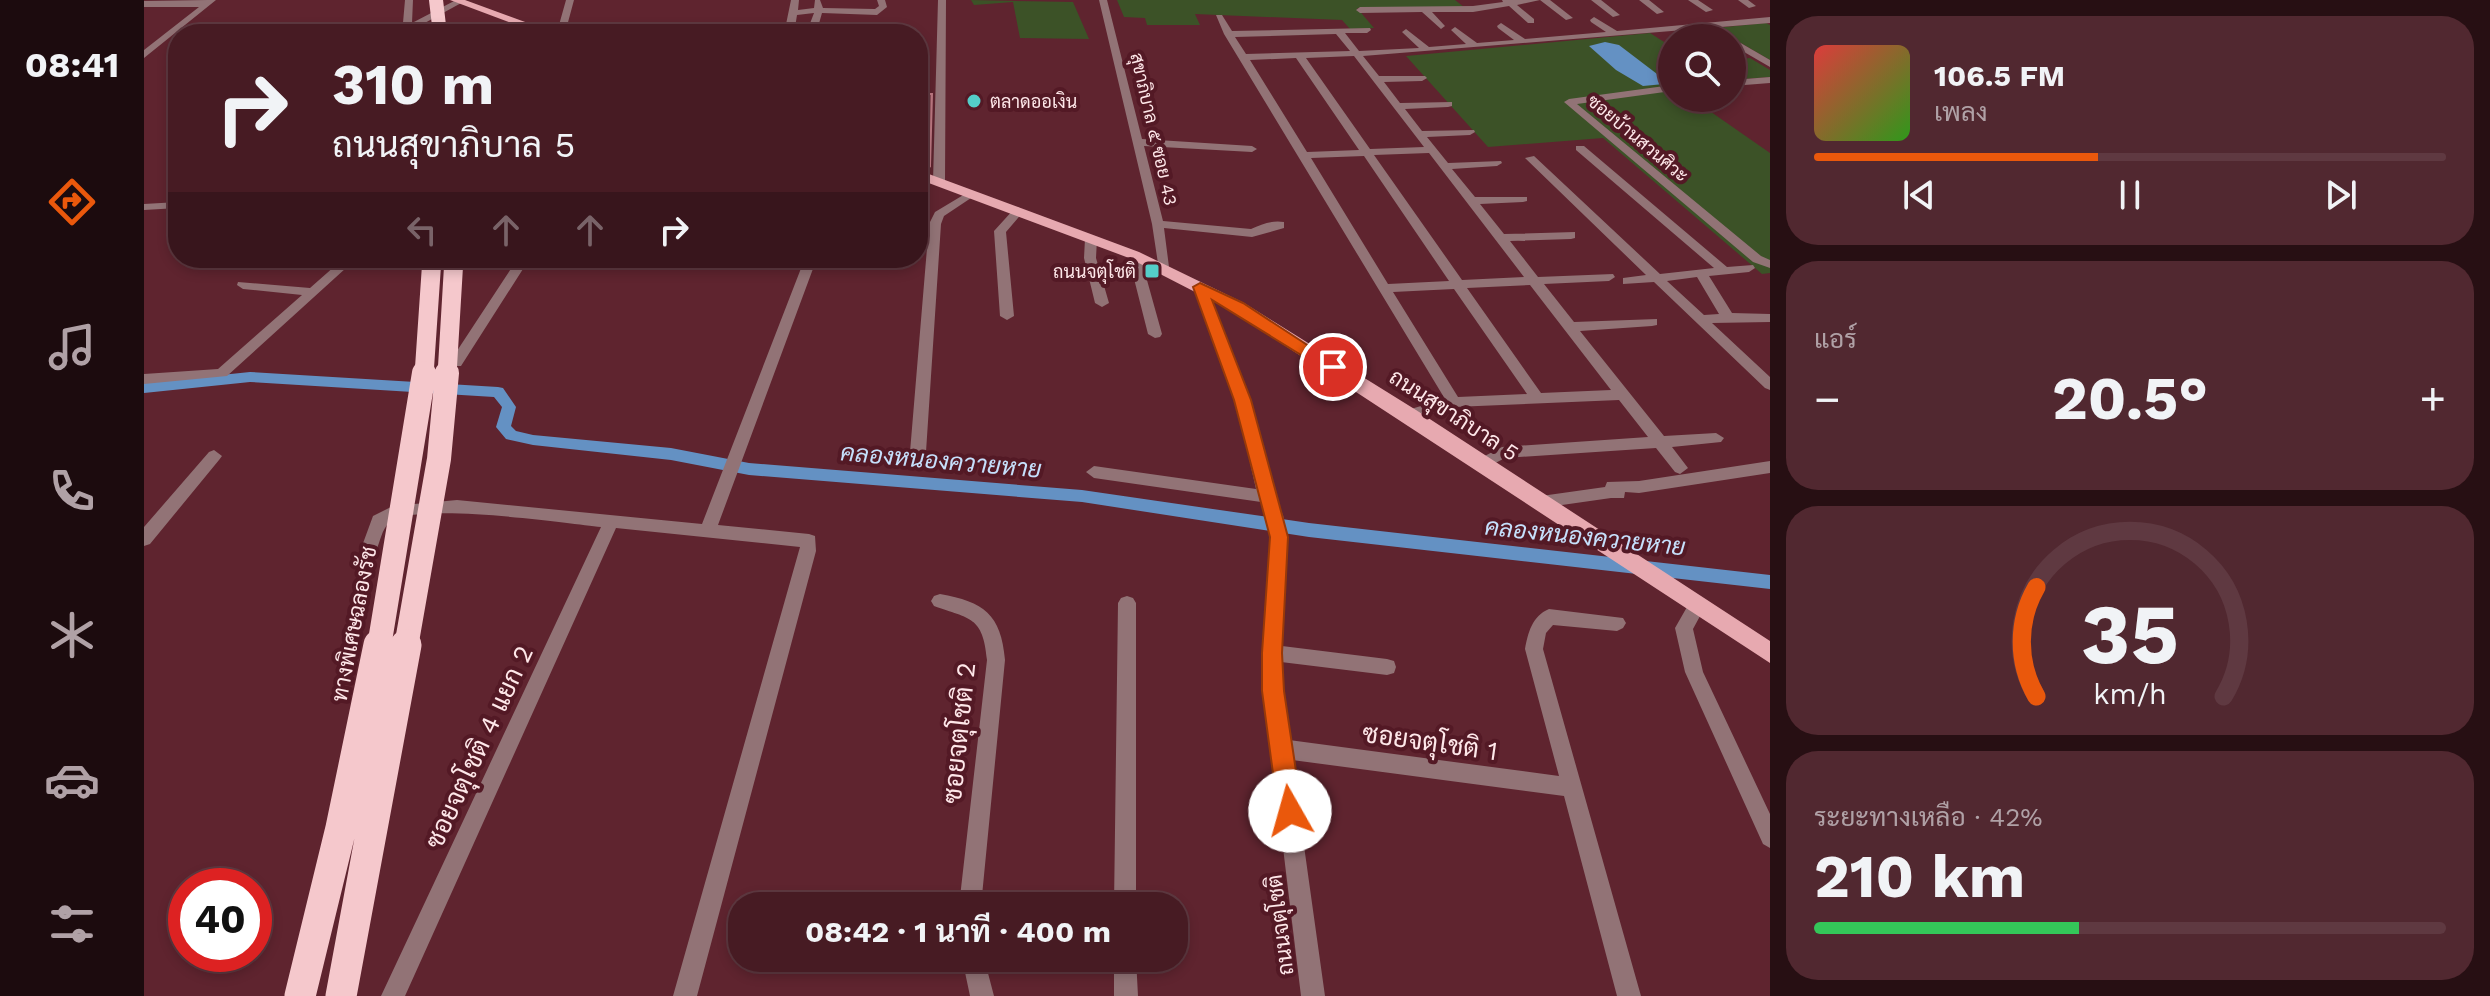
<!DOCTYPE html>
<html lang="th">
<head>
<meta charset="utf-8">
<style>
  :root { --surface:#471b23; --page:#512830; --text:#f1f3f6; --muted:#b0a1a6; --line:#5f3941; --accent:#ea580c }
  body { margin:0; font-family:"Work Sans",Sarabun,sans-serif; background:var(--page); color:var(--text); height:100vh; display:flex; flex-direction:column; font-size:30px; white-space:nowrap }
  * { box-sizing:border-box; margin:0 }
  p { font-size:26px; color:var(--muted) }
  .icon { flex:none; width:44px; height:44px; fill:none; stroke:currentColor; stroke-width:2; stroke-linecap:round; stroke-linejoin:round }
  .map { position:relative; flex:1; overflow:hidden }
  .panel { display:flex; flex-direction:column; gap:16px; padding:16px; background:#270f13; width:720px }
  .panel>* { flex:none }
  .top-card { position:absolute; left:24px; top:24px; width:760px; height:244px; border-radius:32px; box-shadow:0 4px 12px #0003,0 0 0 2px var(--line); background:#471b23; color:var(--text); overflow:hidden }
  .controls { position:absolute; left:1514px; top:24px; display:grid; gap:16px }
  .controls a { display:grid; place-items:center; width:88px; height:88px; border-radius:50%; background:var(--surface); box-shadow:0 4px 12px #0003,0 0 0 2px var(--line); font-size:40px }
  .speed { position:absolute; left:24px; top:868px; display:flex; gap:16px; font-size:40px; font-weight:700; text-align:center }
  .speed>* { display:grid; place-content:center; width:104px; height:104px; border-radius:50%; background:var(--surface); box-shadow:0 4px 12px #0003,0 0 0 2px var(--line); line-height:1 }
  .speed .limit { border:12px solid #d22; background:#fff; color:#111 }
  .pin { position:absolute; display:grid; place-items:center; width:68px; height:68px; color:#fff; margin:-34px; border:4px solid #fff; border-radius:50%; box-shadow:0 2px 8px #0007 }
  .me { position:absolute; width:88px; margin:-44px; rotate:353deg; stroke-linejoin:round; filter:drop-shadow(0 0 6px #0008) }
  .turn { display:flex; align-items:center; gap:28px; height:168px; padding:0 32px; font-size:36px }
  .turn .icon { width:104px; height:104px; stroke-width:2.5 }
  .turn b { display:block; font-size:56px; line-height:68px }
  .lanes { display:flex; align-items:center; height:76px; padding:0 32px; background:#0003; justify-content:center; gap:40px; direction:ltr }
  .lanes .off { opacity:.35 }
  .big { font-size:60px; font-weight:700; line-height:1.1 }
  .panel .tile { flex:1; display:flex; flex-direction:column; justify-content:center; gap:12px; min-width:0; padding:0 28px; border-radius:32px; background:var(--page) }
  .panel .dial { align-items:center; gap:0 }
  .dial svg { height:208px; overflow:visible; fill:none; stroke:var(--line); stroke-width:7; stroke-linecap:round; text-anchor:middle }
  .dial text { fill:var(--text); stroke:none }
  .song { display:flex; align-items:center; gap:24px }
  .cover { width:96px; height:96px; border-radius:12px; background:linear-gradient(135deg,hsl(0 70% 55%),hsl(110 70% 35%)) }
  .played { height:8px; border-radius:4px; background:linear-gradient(90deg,var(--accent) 45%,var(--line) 45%) }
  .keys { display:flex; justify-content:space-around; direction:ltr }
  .heat { display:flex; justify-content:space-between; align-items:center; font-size:44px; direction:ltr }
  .charge { height:12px; border-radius:6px; background:linear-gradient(90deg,#34c759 42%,var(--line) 0) }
  .trip { position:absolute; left:584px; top:892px; width:460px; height:80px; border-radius:32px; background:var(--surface); box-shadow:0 4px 12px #0003,0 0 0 2px var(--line); font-weight:700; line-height:80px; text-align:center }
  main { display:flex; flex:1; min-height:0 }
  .tab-bar { display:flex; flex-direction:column; width:144px; justify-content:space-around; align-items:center; background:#1c0b0e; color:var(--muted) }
  .tab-bar .icon { width:56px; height:56px }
  .tab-bar .active { color:var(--accent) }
  .tab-bar b { font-size:36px; color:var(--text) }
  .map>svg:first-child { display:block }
  .green { fill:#3c5227 }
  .water { fill:#6491c3 }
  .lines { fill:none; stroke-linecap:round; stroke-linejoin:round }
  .canal { fill:#6491c3; fill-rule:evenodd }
  .building { fill:#894a53; stroke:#bf7a83; stroke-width:2 }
  .minor { fill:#927376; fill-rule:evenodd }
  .major { fill:#e7a9b0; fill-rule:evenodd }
  .highway-bridge-far3 { stroke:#f5c8cc; stroke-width:14 }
  .highway-bridge-far2 { stroke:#f5c8cc; stroke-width:19 }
  .highway-bridge-far1 { stroke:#f5c8cc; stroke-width:24 }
  .highway-bridge { stroke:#f5c8cc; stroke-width:31 }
  .route { fill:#ea580c; stroke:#983908; stroke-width:2 }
  .poi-dot { fill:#54cdc8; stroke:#531925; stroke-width:3 }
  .labels { text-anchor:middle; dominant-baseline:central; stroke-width:8; stroke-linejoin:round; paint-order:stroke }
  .far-poi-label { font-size:18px; fill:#fee7e9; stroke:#531925; text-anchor:start }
  .far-street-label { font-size:18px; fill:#fee7e9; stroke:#531925 }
  .street-label { font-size:22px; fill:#fee7e9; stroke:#531925 }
  .water-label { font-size:24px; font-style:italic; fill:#c6e0fc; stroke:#531925 }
  .near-street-label { font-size:26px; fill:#fee7e9; stroke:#531925 }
</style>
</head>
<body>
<main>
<nav class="tab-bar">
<b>08:41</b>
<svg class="icon active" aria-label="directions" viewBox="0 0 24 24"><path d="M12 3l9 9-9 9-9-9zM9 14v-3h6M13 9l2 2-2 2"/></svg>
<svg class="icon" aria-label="music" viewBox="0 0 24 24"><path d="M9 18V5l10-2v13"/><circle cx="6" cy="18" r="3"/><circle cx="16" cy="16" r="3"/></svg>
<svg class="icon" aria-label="phone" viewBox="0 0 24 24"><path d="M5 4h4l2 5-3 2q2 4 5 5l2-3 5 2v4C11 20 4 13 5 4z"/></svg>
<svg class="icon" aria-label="climate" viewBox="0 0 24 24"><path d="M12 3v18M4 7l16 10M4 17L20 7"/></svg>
<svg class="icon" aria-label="car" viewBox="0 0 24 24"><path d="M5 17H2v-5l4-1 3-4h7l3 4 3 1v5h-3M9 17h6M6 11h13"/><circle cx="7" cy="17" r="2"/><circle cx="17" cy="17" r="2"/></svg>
<svg class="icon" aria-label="filters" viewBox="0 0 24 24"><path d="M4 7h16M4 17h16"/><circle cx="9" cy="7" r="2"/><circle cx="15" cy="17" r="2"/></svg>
</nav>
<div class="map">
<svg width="1626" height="996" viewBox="0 0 1626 996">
  <rect width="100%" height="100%" fill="#5f242f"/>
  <!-- green -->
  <path class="green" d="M827 0 929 2 945 39 876 38 869 2 830 5Z
    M973 0H1311L1320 7 1213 8 1230 28 1206 29 1198 20 1051 14 1056 25H1003L1001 18 980 17Z
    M1622 23 1626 25V60L1571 28Z
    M1506 33 1528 47V58L1521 60 1528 65V98H1547L1626 153V273L1618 274 1459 138 1344 147 1262 56Z
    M1606 58 1626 70V77L1599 79 1588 72V60Z"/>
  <!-- water -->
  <path class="water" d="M1461 42 1475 45 1517 77 1520 84 1499 86 1472 70 1445 46Z"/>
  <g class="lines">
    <!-- canal -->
    <path class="canal" d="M106 372 354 387 359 388 372 407 367 426 372 431 389 435 527 448 605 463 938 490 1165 523 1626 575V589L1165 537 938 502 605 475 527 460 389 445 362 439 352 427 358 407 350 397 106 382 0 393V383Z"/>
  </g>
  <!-- building -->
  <path class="building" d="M774 94H788L786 166 774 161Z"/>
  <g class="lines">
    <!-- minor -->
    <path class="minor" d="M63 0H72L0 58V50L55 7H0V1Z
      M261 0H269L268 23 312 0 319 2 268 30V34H258Z
      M422 0H430L423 26 417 34H407L415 25Z
      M647 0H655L654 10 670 8 671 0H676L679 8 731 9 735 6 733 0H741L743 7 733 15 678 13 672 34H662L670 13 653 15 650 34H640Z
      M794 0H802L801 181 795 184 789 181Z
      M955 0H963L998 139 1108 146 1113 149 1108 152 1000 146 1019 221 1107 229C1118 224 1128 220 1140 222V228L1108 237 1020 228 1025 267 1019 271 1015 270 1008 224Z
      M1358 0H1406L1429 18 1422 20 1396 0 1373 5 1390 19V23H1384L1365 6 1329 12H1288L1301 26 1297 29 1278 12 1216 13 1212 10 1216 7 1329 6 1359 2Z
      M1447 0H1457L1476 15 1469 17Z
      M1495 0H1505L1520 12 1513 14Z
      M1544 0H1554L1569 10 1562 12Z
      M1594 0H1604L1612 6 1605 8Z
      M1072 15H1078L1088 31 1226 28 1227 30 1223 33H1201L1215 51 1275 48 1258 32 1262 29 1285 47 1322 44 1307 30 1311 27 1333 43 1370 40 1354 28 1353 26 1357 23 1381 39 1462 32 1447 22 1446 20 1450 17 1473 31 1626 17V23L1219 56 1235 76H1281L1283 78 1278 81 1240 82 1256 103 1308 102V106L1304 107 1261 109 1278 131 1330 130 1331 132 1326 135 1283 137 1304 163 1357 161 1358 163 1353 166 1308 169 1331 197H1383V201L1379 202 1336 204 1360 234 1431 232V238L1427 239 1366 241 1394 277 1469 274 1471 277 1465 281 1400 284 1430 322 1513 319V325L1508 326 1436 331 1520 436 1572 433 1580 438 1577 442 1528 447 1544 468 1536 474 1531 472 1512 448 1361 458 1338 470 1330 464 1333 460 1358 447 1504 437 1475 400 1310 407 1265 420 1260 419 1258 415 1260 411 1301 399 1080 34ZM1192 34 1206 51 1102 54 1091 37ZM1210 56 1280 147 1226 149 1162 58ZM1152 58 1215 150 1163 152 1106 60ZM1285 153 1380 277 1318 280 1230 155ZM1220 156 1305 281 1244 284 1167 158ZM1386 285 1467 390 1397 393 1323 288ZM1310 289 1383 394 1314 397 1249 292Z
      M1588 38 1626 60V67L1588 45Z
      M1626 77V83L1588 86V80Z
      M1528 85V91L1433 104 1617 256 1626 260V268L1609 262 1420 102 1425 99Z
      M1432 146H1440L1583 267 1609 265 1611 268 1605 272 1565 276 1588 313 1626 314V322L1568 323 1626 377V390L1621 388 1510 282 1479 284V278L1502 275 1381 158 1390 156 1516 274 1570 268 1432 150ZM1553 277 1575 314 1560 315 1523 281Z
      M826 191 830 192V196L800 216 797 224 782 452 774 458 766 452 785 224 791 212Z
      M34 202V208L0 210V204Z
      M874 207 880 211 862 232 870 316 863 320 856 316 850 231 870 209Z
      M947 235 953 239 952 258 965 303 958 307 951 303 940 258 941 239Z
      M990 251 996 255 1018 334 1016 337 1011 338 1004 334 984 255Z
      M200 258H213L83 376 0 384V374L74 369 158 295 99 289 93 285 94 282 166 288Z
      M374 258H386L317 366H307L305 363Z
      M661 258H673L574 525 665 534 671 536 672 551 553 996H529L656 547 472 528 261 996H237L457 527C419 523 270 501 245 523 238 529 236 542 232 551H220L218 546 229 516 249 506 313 500 558 524Z
      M1056 283 1062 287 1106 400 1130 497 1139 515 1143 537 1138 646 1243 659 1250 661 1252 667 1250 673 1243 675 1137 662 1145 740 1415 776 1381 649C1384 633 1388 616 1405 609L1479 618 1482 623 1479 628 1473 631 1409 625 1402 633 1399 649 1497 996H1473L1420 796 1148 760 1181 996H1157L1120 691C1119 665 1120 640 1121 615 1124 578 1133 536 1117 502L950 478 942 472 950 466 1112 489 1092 400 1050 287Z
      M70 450 78 456 75 460 6 544 0 546V527L65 452Z
      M1626 461V473L1495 493 1481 492 1480 498H1467L1397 508 1391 506 1389 502 1391 498 1397 496 1461 487 1463 482 1495 481Z
      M796 594C840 602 857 614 861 660L837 906H815L843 660C839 616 826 619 790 606L787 601 790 596Z
      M983 596 989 598 992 603V906H970L974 603 977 598Z
      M1553 598 1559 600 1562 605 1549 629 1559 672 1626 814V848L1619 844 1541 672 1531 628 1547 600Z
      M818 958H840L850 996H826Z
      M970 958H992L994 996H970Z"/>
    <!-- major -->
    <path class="major" d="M306 0H321L414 34H397Z
      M774 170 995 252 1100 303 1272 410 1626 641V663L1088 311 985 258 774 179Z"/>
    <!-- highway-bridge-far3 -->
    <path class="highway-bridge-far3" d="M292 0 296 34"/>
    <!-- highway-bridge-far2 -->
    <path class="highway-bridge-far2" d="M280 375 288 258
      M303 375 310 258"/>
    <!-- highway-bridge-far1 -->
    <path class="highway-bridge-far1" d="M235 647 280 373
      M262 647 295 459 303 373"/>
    <!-- highway-bridge -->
    <path class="highway-bridge" d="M156 996 197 828 235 645
      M197 996 262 645"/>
  </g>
  <!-- route -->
  <path class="route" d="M1056 283 1099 303 1197 367 1189 373 1183 371 1068 300 1107 400 1144 537 1138 653 1140 691 1158 811 1155 819 1146 822 1138 819 1134 811 1118 691V653L1126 537 1090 400 1049 287Z"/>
  <!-- markers -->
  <g class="poi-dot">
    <circle cx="830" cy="101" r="8"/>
    <rect x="1000" y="263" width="16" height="16" rx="4"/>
  </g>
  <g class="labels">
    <!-- far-poi labels -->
    <g class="far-poi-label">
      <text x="846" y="101">ตลาดออเงิน</text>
      <text x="992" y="271" text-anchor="end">ถนนจตุโชติ</text>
    </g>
    <!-- far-street labels -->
    <g class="far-street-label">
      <text transform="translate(1010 129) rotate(77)">สุขาภิบาล ๕ ซอย 43</text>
      <text transform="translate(1494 138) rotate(40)">ซอยบ้านสวนศิวะ</text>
    </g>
    <!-- street labels -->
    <g class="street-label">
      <text transform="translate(1310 415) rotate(33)">ถนนสุขาภิบาล 5</text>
      <text transform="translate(210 624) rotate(-79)">ทางพิเศษฉลองรัช</text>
      <text transform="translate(1136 925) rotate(-97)">ถนนจตุโชติ</text>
    </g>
    <!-- water labels -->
    <g class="water-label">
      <text transform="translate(797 461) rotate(5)">คลองหนองควายหาย</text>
      <text transform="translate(1441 537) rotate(6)">คลองหนองควายหาย</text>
    </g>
    <!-- near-street labels -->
    <g class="near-street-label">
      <text transform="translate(815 733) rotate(-84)">ซอยจตุโชติ 2</text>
      <text transform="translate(1286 742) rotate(8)">ซอยจตุโชติ 1</text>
      <text transform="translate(335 747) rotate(-65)">ซอยจตุโชติ 4 แยก 2</text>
    </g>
  </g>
</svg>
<div class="controls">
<a><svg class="icon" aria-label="search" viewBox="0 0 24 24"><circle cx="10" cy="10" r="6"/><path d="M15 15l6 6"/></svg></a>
</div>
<div class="speed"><div class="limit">40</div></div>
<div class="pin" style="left:1189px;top:367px;background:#d93025"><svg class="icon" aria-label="arrive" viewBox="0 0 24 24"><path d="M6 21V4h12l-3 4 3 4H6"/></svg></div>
<svg class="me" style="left:1146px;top:811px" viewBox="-20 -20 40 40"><circle r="19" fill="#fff"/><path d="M0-13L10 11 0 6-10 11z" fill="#ea580c"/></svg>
<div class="trip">08:42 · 1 นาที · 400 m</div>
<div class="top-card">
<div class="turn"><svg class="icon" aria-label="right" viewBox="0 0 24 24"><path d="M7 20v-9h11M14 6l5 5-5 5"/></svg><div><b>310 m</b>ถนนสุขาภิบาล 5</div></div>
<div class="lanes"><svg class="icon off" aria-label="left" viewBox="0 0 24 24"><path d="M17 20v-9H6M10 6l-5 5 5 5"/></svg><svg class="icon off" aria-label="ahead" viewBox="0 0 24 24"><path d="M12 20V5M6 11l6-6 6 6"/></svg><svg class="icon off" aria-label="ahead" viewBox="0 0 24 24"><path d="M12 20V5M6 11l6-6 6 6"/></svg><svg class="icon" aria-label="right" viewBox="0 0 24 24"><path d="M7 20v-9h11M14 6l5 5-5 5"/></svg></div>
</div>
</div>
<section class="panel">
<div class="tile">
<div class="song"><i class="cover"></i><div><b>106.5 FM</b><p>เพลง</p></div></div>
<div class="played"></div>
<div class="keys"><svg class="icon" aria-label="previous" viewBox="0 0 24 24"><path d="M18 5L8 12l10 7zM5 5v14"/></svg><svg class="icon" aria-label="pause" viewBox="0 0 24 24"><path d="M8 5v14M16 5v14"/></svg><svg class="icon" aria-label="next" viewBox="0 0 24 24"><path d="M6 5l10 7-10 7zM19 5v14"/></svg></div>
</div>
<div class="tile"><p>แอร์</p>
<div class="heat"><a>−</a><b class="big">20.5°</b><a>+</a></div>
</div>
<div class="tile dial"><svg viewBox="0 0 100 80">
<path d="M14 69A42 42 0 1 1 86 69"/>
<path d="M14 69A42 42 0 0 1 14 27" stroke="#ea580c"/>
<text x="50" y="56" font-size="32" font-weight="700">35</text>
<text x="50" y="72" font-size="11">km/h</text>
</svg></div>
<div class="tile"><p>ระยะทางเหลือ · 42%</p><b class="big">210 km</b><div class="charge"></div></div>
</section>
</main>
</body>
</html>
